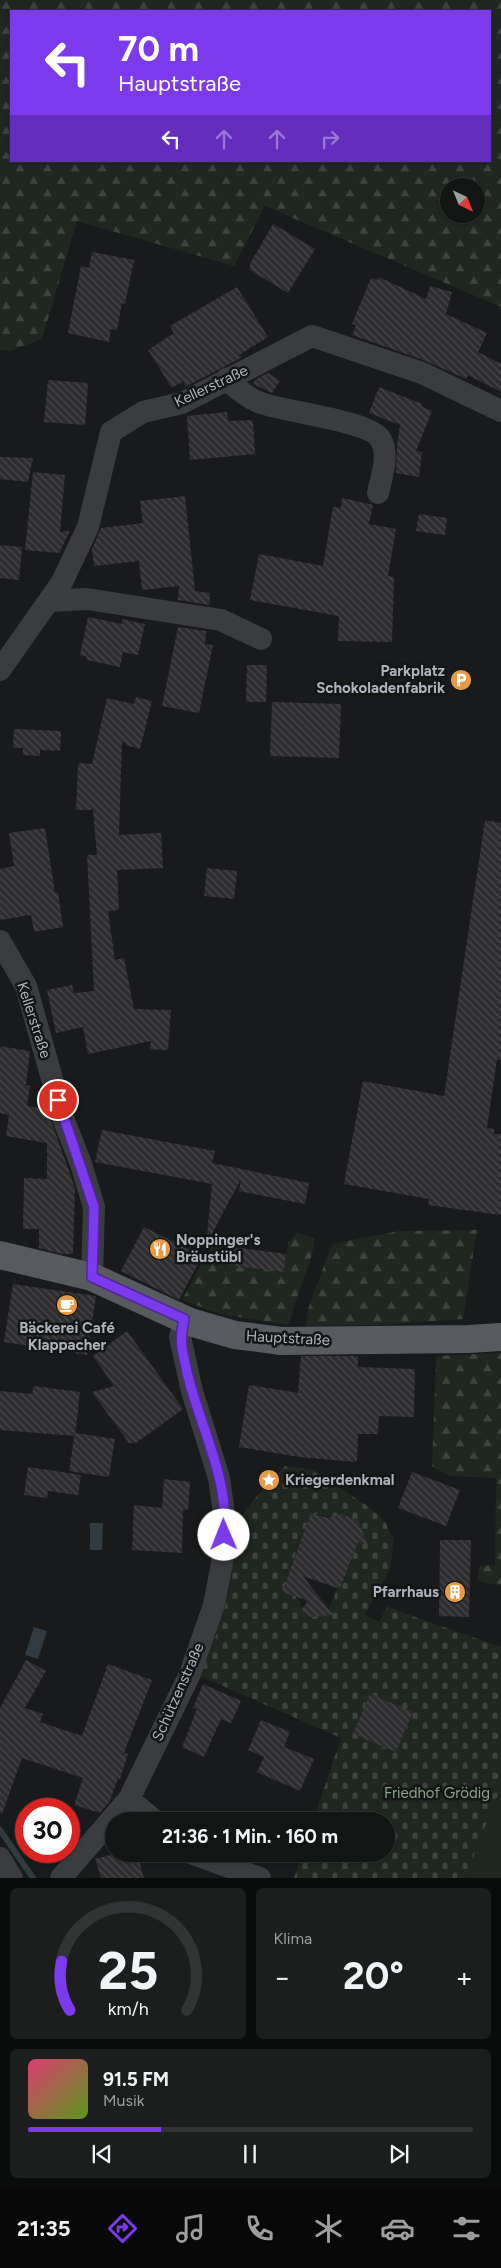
<!DOCTYPE html>
<html lang="de">
<head>
<meta charset="utf-8">
<style>
  :root { --surface:#131414; --page:#1c1d1d; --text:#f1f3f6; --muted:#9d9ea0; --line:#323334; --accent:#7c3aed }
  body { margin:0; font-family:Figtree,sans-serif; background:var(--page); color:var(--text); height:100vh; display:flex; flex-direction:column; font-size:19px; white-space:nowrap }
  * { box-sizing:border-box; margin:0 }
  p { font-size:16px; color:var(--muted) }
  .icon { flex:none; width:28px; height:28px; fill:none; stroke:currentColor; stroke-width:2; stroke-linecap:round; stroke-linejoin:round }
  .map { position:relative; height:1878px; overflow:hidden }
  .details { display:flex; flex-direction:column; gap:10px; padding:10px; background:#0a0b0b; flex:1 }
  .details>* { flex:none }
  .top-card { position:absolute; left:10px; top:10px; width:481px; height:152px; border-radius:0px; box-shadow:0 1px 4px #0004,0 0 0 1px var(--line); background:#7c3aed; color:#fff; overflow:hidden }
  .needle { width:32px; rotate:137deg }
  .controls { position:absolute; left:440px; top:178px; display:grid; gap:10px }
  .controls a { display:grid; place-items:center; width:45px; height:45px; border-radius:50%; background:var(--surface); box-shadow:0 1px 4px #0004,0 0 0 1px var(--line); font-size:25px }
  .speed { position:absolute; left:15px; top:1798px; display:flex; gap:10px; font-size:25px; font-weight:700; text-align:center }
  .speed>* { display:grid; place-content:center; width:65px; height:65px; border-radius:50%; background:var(--surface); box-shadow:0 1px 4px #0004,0 0 0 1px var(--line); line-height:1 }
  .speed .limit { border:8px solid #d22; background:#fff; color:#111 }
  .pin { position:absolute; display:grid; place-items:center; width:42px; height:42px; color:#fff; margin:-21px; border:2px solid #fff; border-radius:50%; box-shadow:0 1px 5px #0007 }
  .me { position:absolute; width:55px; margin:-28px; rotate:359deg; stroke-linejoin:round; filter:drop-shadow(0 0 4px #0008) }
  .turn { display:flex; align-items:center; gap:18px; height:105px; padding:0 25px; font-size:22px }
  .turn .icon { width:65px; height:65px; stroke-width:2.5 }
  .turn b { display:block; font-size:35px; line-height:42px }
  .lanes { display:flex; align-items:center; height:48px; padding:0 25px; background:#0003; justify-content:center; gap:25px; direction:ltr }
  .lanes .off { opacity:.35 }
  .big { font-size:38px; font-weight:700; line-height:1.1 }
  .details .card { flex:1; display:flex; flex-direction:column; justify-content:center; gap:8px; min-width:0; padding:0 18px; border-radius:8px; background:var(--page) }
  .details .dial { align-items:center; gap:0 }
  .dial svg { height:130px; overflow:visible; fill:none; stroke:var(--line); stroke-width:7; stroke-linecap:round; text-anchor:middle }
  .dial text { fill:var(--text); stroke:none }
  .song { display:flex; align-items:center; gap:15px }
  .cover { width:60px; height:60px; border-radius:8px; background:linear-gradient(135deg,hsl(340 70% 55%),hsl(90 70% 35%)) }
  .played { height:5px; border-radius:2px; background:linear-gradient(90deg,var(--accent) 30%,var(--line) 30%) }
  .keys { display:flex; justify-content:space-around; direction:ltr }
  .heat { display:flex; justify-content:space-between; align-items:center; font-size:28px; direction:ltr }
  .details .tiles { flex:1; display:grid; gap:10px; grid-template-columns:1fr 1fr }
  .card:last-child { grid-column:span 2 }
  .trip { position:absolute; left:105px; top:1812px; width:290px; height:50px; border-radius:25px; background:var(--surface); box-shadow:0 1px 4px #0004,0 0 0 1px var(--line); font-weight:700; line-height:50px; text-align:center }
  .menu { display:flex; height:80px; justify-content:space-around; align-items:center; background:#080808; color:var(--muted) }
  .menu .icon { width:35px; height:35px }
  .menu .current { color:var(--accent) }
  .menu b { font-size:22px; color:var(--text) }
  .map>svg:first-child { display:block }
  .green { fill:#202620 }
  .forest { fill:url(#forest-firs); fill-rule:evenodd }
  .cemetery { fill:url(#cemetery-stones); fill-rule:evenodd }
  .water { fill:#303a3f }
  .lines { fill:none; stroke-linecap:round; stroke-linejoin:round }
  .stream { stroke:#303a3f; stroke-width:6 }
  .building { fill:url(#building-back-hatch) }
  .minor { stroke:#3b3c40; stroke-width:22 }
  .major { stroke:#575a5f; stroke-width:28 }
  .route-casing { stroke:#51269a; stroke-width:12 }
  .route { stroke:#7c3aed; stroke-width:9 }
  .labels { text-anchor:middle; dominant-baseline:central; stroke-width:5; stroke-linejoin:round; paint-order:stroke }
  .street-label { font-size:15px; fill:#adb3ba; stroke:#141517 }
  .poi-label { font-size:15px; font-weight:bold; fill:#adb3ba; stroke:#141517; text-anchor:end }
  .park-label { font-size:15px; fill:#87a485; stroke:#141517 }
</style>
</head>
<body>
<div class="map">
<svg width="501" height="1878" viewBox="0 0 501 1878">
  <defs>
    <pattern id="forest-firs" width="22" height="20" patternUnits="userSpaceOnUse" patternTransform="scale(1.25)"><rect width="22" height="20" fill="#202620"/><path d="M5 1l3.5 6h-7zM16 11l3.5 6h-7z" fill="#3e433e"/></pattern>
    <pattern id="cemetery-stones" width="16" height="16" patternUnits="userSpaceOnUse" patternTransform="scale(1.25)"><rect width="16" height="16" fill="#202620"/><path d="M2 7V4a2 2 0 0 1 4 0v3zM10 15v-3a2 2 0 0 1 4 0v3z" fill="#3e433e"/></pattern>
    <pattern id="building-back-hatch" width="6" height="6" patternUnits="userSpaceOnUse" patternTransform="scale(1.25)"><rect width="6" height="6" fill="#2d2d2f"/><path d="M-1 5l2 2M0 0l6 6M5-1l2 2" fill="none" stroke="#49494b"/></pattern>
  </defs>
  <rect width="100%" height="100%" fill="#191a1b"/>
  <!-- green -->
  <path class="green" d="M501 1787V1878H465Z"/>
  <!-- forest -->
  <path class="forest" d="M0 0H501V307L265 206 234 266 77 221 42 339 10 351 0 350ZM490 11V161H11V11ZM476 186V214H449V186Z
    M477 1230 463 1319 375 1325 306 1326 308 1309 332 1244 399 1231Z
    M297 1233 315 1238C311 1269 295 1295 289 1325L220 1314 182 1300 212 1244 232 1247 229 1265 284 1272 288 1242Z
    M501 1353V1586L478 1581 479 1566 495 1565 496 1478 449 1476 432 1466 436 1356Z"/>
  <!-- cemetery -->
  <path class="cemetery" d="M285 1466 313 1470 366 1505 385 1521 394 1541 390 1569 365 1615 379 1622 387 1607 501 1647V1787L465 1878H294L302 1854H386V1821H313L341 1738 200 1676C212 1647 224 1617 230 1586 234 1565 231 1542 239 1522 247 1504 272 1480 285 1466ZM311 1513 330 1517 364 1534 360 1542H358L341 1589 337 1588 334 1597 335 1598 333 1599 328 1609 330 1611 316 1614 315 1617 301 1610 302 1608 299 1599H297L286 1579ZM370 1694 413 1712 396 1752 354 1734Z"/>
  <!-- water -->
  <path class="water" d="M90 1523H103L102 1550H90Z
    M34 1627 47 1631 38 1659 25 1655Z"/>
  <g class="lines">
    <!-- stream -->
    <path class="stream" d="M0 1830 33 1878"/>
  </g>
  <!-- building -->
  <path class="building" d="M273 224 315 249 288 293 250 270V264Z
    M92 252 134 260 125 304 122 303 117 330 111 329 109 342 68 333 81 266 89 268Z
    M379 277 426 299 430 286 452 292 446 314 487 333 478 352 501 364V392L468 375 466 379 426 361 352 335 356 325 352 324 371 278 377 280Z
    M237 287 268 337 239 355 242 357 239 359 185 387 184 381 172 388 148 350 174 333 170 326Z
    M268 373 280 381 272 393 253 384 255 380Z
    M48 380 88 383 85 425 44 422Z
    M379 387 422 404 421 406 432 411 416 451 422 452 419 477 396 473 397 446 400 425 369 413Z
    M227 412 228 421 253 420 255 454 190 460 187 416Z
    M0 457 33 458 28 482 0 479Z
    M33 472 65 475 60 532 70 531 59 553 25 550Z
    M185 496 195 591 210 593 209 605 178 600 179 586 142 590 139 561 94 566 92 549 101 528 143 523 140 501Z
    M342 498 373 505 369 524 396 529 388 576 394 577 392 642 338 641 339 616 250 600 259 554 323 566 333 507 341 508Z
    M419 514 447 518 445 535 416 531Z
    M0 545 22 547 19 580 0 578Z
    M88 617 122 624V619L145 624 138 655 123 652 120 667 87 660V657L80 655Z
    M178 627 206 631 205 644 213 645 199 713 162 706Z
    M247 665H267L266 702H246Z
    M136 697 152 701 140 749 126 745V743L122 742 119 835 161 833 163 868 117 870 119 910 108 911 115 960 124 958 134 1009 171 1010 168 1050 150 1049 151 1041 88 1054 83 1027 56 1033 47 990 72 985 74 993 94 991 87 855H97L93 810H76L78 763 92 764 107 698 134 704Z
    M272 702 341 704 339 758 270 756Z
    M14 729 61 731 60 751 40 750V756L23 755V748H13Z
    M485 820 501 823V1060L497 1059 487 1128 494 1129V1134H501V1215L428 1205 429 1199 344 1184 363 1081 444 1096Z
    M45 828 55 893 58 892 63 927 34 932 31 915 0 920V869L14 866 9 833Z
    M207 868 237 871 234 899 204 896Z
    M0 1046 30 1051 26 1085 30 1086 27 1106 47 1109 75 1188 73 1254H62L39 1248V1229H23L24 1178 47 1179V1143L6 1136 9 1115 0 1113Z
    M102 1130 215 1151 212 1163 309 1183 305 1204 239 1191 241 1179 206 1245 212 1184 95 1162Z
    M144 1227 202 1256 179 1300 121 1271Z
    M232 1247 286 1254 284 1272 229 1265Z
    M13 1284 96 1296 87 1355 4 1342Z
    M127 1331 183 1409 136 1443H129L92 1392 114 1386 93 1356Z
    M301 1356H358V1367L415 1369 414 1417 379 1416 378 1434H358L357 1462 299 1457 239 1447 249 1385 298 1393Z
    M34 1386 80 1392 75 1436 0 1430V1391L32 1394Z
    M75 1433 115 1439 109 1477 69 1471Z
    M28 1467 81 1475 78 1495 48 1491 47 1498 24 1495Z
    M412 1472 460 1490 446 1526 398 1508Z
    M164 1479 190 1482 188 1510H183L182 1553 132 1550 134 1505 162 1508Z
    M311 1513 327 1518 341 1514 358 1521 368 1545 358 1542 340 1589 303 1576 333 1615 310 1617 301 1610 308 1601 282 1592Z
    M440 1540H471L469 1617 439 1616Z
    M26 1660 46 1671 25 1708 43 1714 40 1722 82 1736 108 1664 152 1680 124 1753 128 1754 120 1779 118 1778 110 1801 100 1813 74 1805 83 1778 22 1758 2 1814 0 1813V1708Z
    M203 1684 241 1701 231 1723 221 1719 204 1757 182 1747 197 1709 193 1708Z
    M370 1694 413 1712 396 1752 353 1734Z
    M261 1720 290 1732 284 1747 314 1759 300 1791 257 1772 264 1757 248 1750Z
    M114 1854H137L144 1878H101L95 1859Z"/>
  <g class="lines">
    <!-- minor -->
    <path class="minor" d="M226 379C236 388 249 399 261 403 285 412 372 421 381 440 389 455 382 476 378 493
      M49 601 87 599 221 620 261 639
      M0 670 62 582 88 527 111 432 143 412 182 403 312 336 422 373 501 411
      M0 941 26 986 63 1118 81 1164 94 1207 92 1277
      M129 1799 155 1821
      M193 1854 260 1878
      M0 1858 12 1878
      M61 1878 129 1799 190 1674 214 1605 222 1563 225 1521 219 1478 192 1391 180 1337 184 1319"/>
    <!-- major -->
    <path class="major" d="M0 1255 92 1277 190 1322 235 1335 281 1341 469 1339 501 1337"/>
  </g>
  <g class="lines">
    <!-- route casing -->
    <g class="route-casing">
      <path id="route" d="M58 1100 94 1207 92 1277 184 1319C179 1342 182 1349 187 1372 199 1425 230 1479 224 1535"/>
    </g>
    <!-- route -->
    <use href="#route" class="route"/>
  </g>
  <!-- icons -->
  <defs>
    <g id="parking-disc" transform="scale(1.125)"><circle r="9.5" fill="#e69c47" stroke="#141517"/><path d="M-3.5-5.5H1a3.5 3.5 0 0 1 0 7H-1V5.5H-3.5ZM-1-3.4V-.6H.8a1.4 1.4 0 0 0 0-2.8Z" fill="#fff"/></g>
    <g id="restaurant-disc" transform="scale(1.125)"><circle r="9.5" fill="#e69c47" stroke="#141517"/><path d="M-5-6h1v4h1v-4h1v4h1v-4h1v5L-1.5 .5V6h-2V.5L-5-1ZM5-6V6H3V1.5H1.5Q1.5-4 5-6Z" fill="#fff"/></g>
    <g id="cafe-disc" transform="scale(1.125)"><circle r="9.5" fill="#e69c47" stroke="#141517"/><path d="M-5.5-4.5H6V0H3Q3 3.5 0 3.5H-2.5Q-5.5 3.5-5.5 0ZM3-3.2v2h1.7v-2ZM-6 4.5H4V6H-6Z" fill="#fff"/></g>
    <g id="sight-disc" transform="scale(1.125)"><circle r="9.5" fill="#e69c47" stroke="#141517"/><path d="M0-6L1.8-2.2L6-1.7L2.9 1.2L3.7 5.4L0 3.3L-3.7 5.4L-2.9 1.2L-6-1.7L-1.8-2.2Z" fill="#fff"/></g>
    <g id="building-disc" transform="scale(1.125)"><circle r="9.5" fill="#e69c47" stroke="#141517"/><path d="M-4-6H4V6H1V3H-1V6H-4ZM-2.5-4.3h1.7v1.8h-1.7ZM.8-4.3h1.7v1.8H.8ZM-2.5-1h1.7V.8h-1.7ZM.8-1h1.7V.8H.8Z" fill="#fff"/></g>
  </defs>
  <g fill-rule="evenodd">
    <use href="#parking-disc" x="461" y="680"/>
    <use href="#restaurant-disc" x="160" y="1249"/>
    <use href="#cafe-disc" x="67" y="1305"/>
    <use href="#sight-disc" x="269" y="1480"/>
    <use href="#building-disc" x="455" y="1592"/>
  </g>
  <g class="labels">
    <!-- street labels -->
    <g class="street-label">
      <text transform="translate(211 386) rotate(-25)">Kellerstraße</text>
      <text transform="translate(34 1020) rotate(72)">Kellerstraße</text>
      <text transform="translate(288 1338) rotate(3)">Hauptstraße</text>
      <text transform="translate(178 1692) rotate(-66)">Schützenstraße</text>
    </g>
    <!-- poi labels -->
    <g class="poi-label">
      <text x="445" y="671">Parkplatz<tspan x="445" dy="17">Schokoladenfabrik</tspan></text>
      <text x="176" y="1240" text-anchor="start">Noppinger's<tspan x="176" dy="17">Bräustübl</tspan></text>
      <text x="67" y="1328" text-anchor="middle">Bäckerei Café<tspan x="67" dy="17">Klappacher</tspan></text>
      <text x="285" y="1480" text-anchor="start">Kriegerdenkmal</text>
      <text x="439" y="1592">Pfarrhaus</text>
    </g>
    <!-- park labels -->
    <g class="park-label">
      <text x="437" y="1793">Friedhof Grödig</text>
    </g>
  </g>
</svg>
<div class="controls">
<a><svg class="needle" viewBox="-14 -14 28 28"><path d="M0-13l5 13h-10z" fill="#e53935"/><path d="M0 13l5-13h-10z" fill="#9d9ea0"/></svg></a>
</div>
<div class="speed"><div class="limit">30</div></div>
<div class="pin" style="left:58px;top:1100px;background:#d93025"><svg class="icon" aria-label="arrive" viewBox="0 0 24 24"><path d="M6 21V4h12l-3 4 3 4H6"/></svg></div>
<svg class="me" style="left:224px;top:1535px" viewBox="-20 -20 40 40"><circle r="19" fill="#fff"/><path d="M0-13L10 11 0 6-10 11z" fill="#7c3aed"/></svg>
<div class="trip">21:36 · 1 Min. · 160 m</div>
<div class="top-card">
<div class="turn"><svg class="icon" aria-label="left" viewBox="0 0 24 24"><path d="M17 20v-9H6M10 6l-5 5 5 5"/></svg><div><b>70 m</b>Hauptstraße</div></div>
<div class="lanes"><svg class="icon" aria-label="left" viewBox="0 0 24 24"><path d="M17 20v-9H6M10 6l-5 5 5 5"/></svg><svg class="icon off" aria-label="ahead" viewBox="0 0 24 24"><path d="M12 20V5M6 11l6-6 6 6"/></svg><svg class="icon off" aria-label="ahead" viewBox="0 0 24 24"><path d="M12 20V5M6 11l6-6 6 6"/></svg><svg class="icon off" aria-label="right" viewBox="0 0 24 24"><path d="M7 20v-9h11M14 6l5 5-5 5"/></svg></div>
</div>
</div>
<section class="details">
<div class="tiles">
<div class="card dial"><svg viewBox="0 0 100 80">
<path d="M14 69A42 42 0 1 1 86 69"/>
<path d="M14 69A42 42 0 0 1 9 39" stroke="#7c3aed"/>
<text x="50" y="56" font-size="32" font-weight="700">25</text>
<text x="50" y="72" font-size="11">km/h</text>
</svg></div>
<div class="card"><p>Klima</p>
<div class="heat"><a>−</a><b class="big">20°</b><a>+</a></div>
</div>
<div class="card">
<div class="song"><i class="cover"></i><div><b>91.5 FM</b><p>Musik</p></div></div>
<div class="played"></div>
<div class="keys"><svg class="icon" aria-label="previous" viewBox="0 0 24 24"><path d="M18 5L8 12l10 7zM5 5v14"/></svg><svg class="icon" aria-label="pause" viewBox="0 0 24 24"><path d="M8 5v14M16 5v14"/></svg><svg class="icon" aria-label="next" viewBox="0 0 24 24"><path d="M6 5l10 7-10 7zM19 5v14"/></svg></div>
</div>
</div>
</section>
<nav class="menu">
<b>21:35</b>
<svg class="icon current" aria-label="directions" viewBox="0 0 24 24"><path d="M12 3l9 9-9 9-9-9zM9 14v-3h6M13 9l2 2-2 2"/></svg>
<svg class="icon" aria-label="music" viewBox="0 0 24 24"><path d="M9 18V5l10-2v13"/><circle cx="6" cy="18" r="3"/><circle cx="16" cy="16" r="3"/></svg>
<svg class="icon" aria-label="phone" viewBox="0 0 24 24"><path d="M5 4h4l2 5-3 2q2 4 5 5l2-3 5 2v4C11 20 4 13 5 4z"/></svg>
<svg class="icon" aria-label="climate" viewBox="0 0 24 24"><path d="M12 3v18M4 7l16 10M4 17L20 7"/></svg>
<svg class="icon" aria-label="car" viewBox="0 0 24 24"><path d="M5 17H2v-5l4-1 3-4h7l3 4 3 1v5h-3M9 17h6M6 11h13"/><circle cx="7" cy="17" r="2"/><circle cx="17" cy="17" r="2"/></svg>
<svg class="icon" aria-label="filters" viewBox="0 0 24 24"><path d="M4 7h16M4 17h16"/><circle cx="9" cy="7" r="2"/><circle cx="15" cy="17" r="2"/></svg>
</nav>
</body>
</html>
